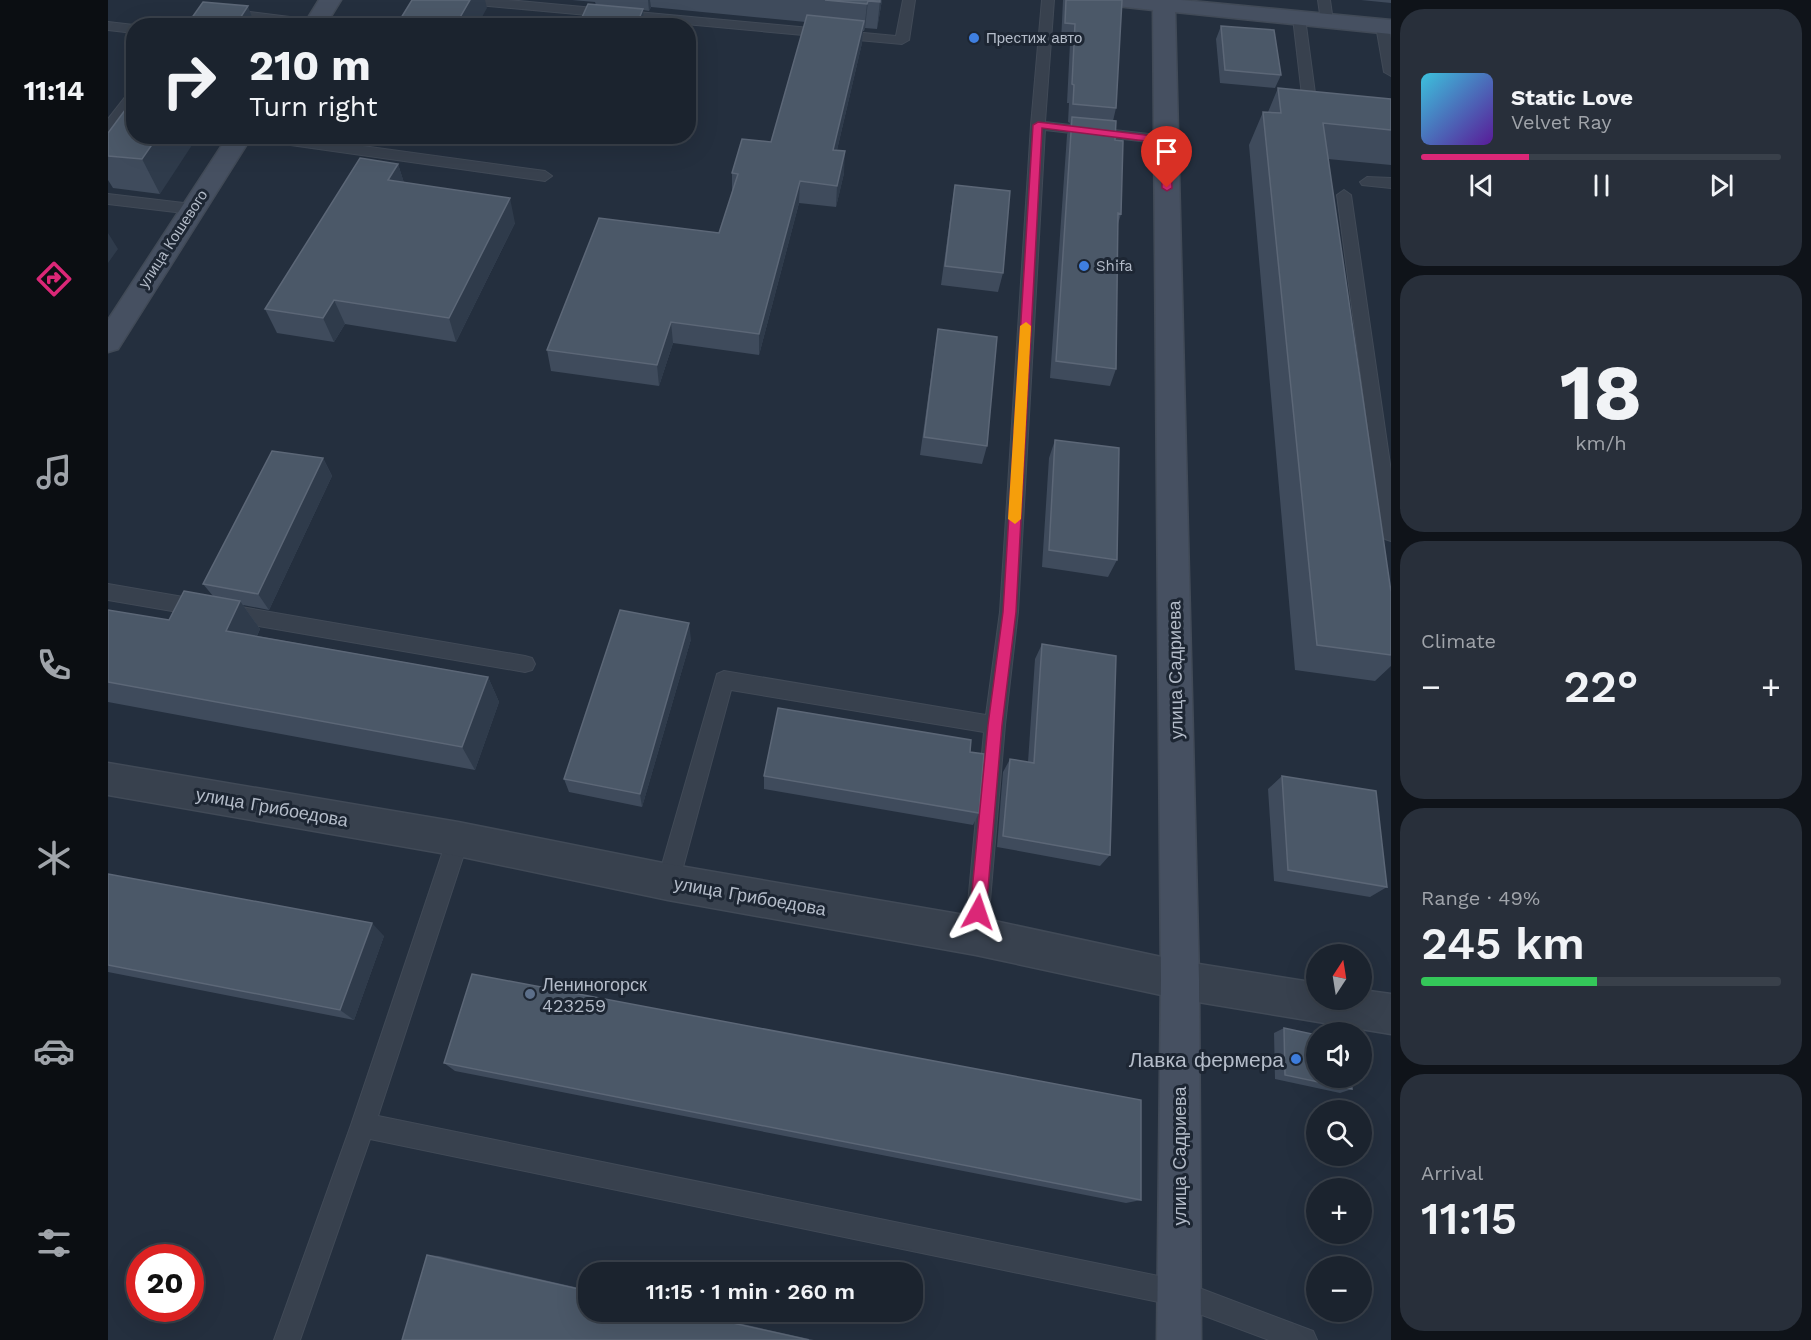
<!DOCTYPE html>
<html lang="en">
<head>
<meta charset="utf-8">
<style>
  :root { --surface:#1b232e; --page:#282f3a; --text:#f1f3f6; --muted:#a0a4aa; --line:#39404a; --accent:#db2777 }
  body { margin:0; font-family:"Work Sans",sans-serif; background:var(--page); color:var(--text); height:100vh; display:flex; flex-direction:column; font-size:22px; white-space:nowrap }
  * { box-sizing:border-box; margin:0 }
  p { font-size:20px; color:var(--muted) }
  .icon { flex:none; width:33px; height:33px; fill:none; stroke:currentColor; stroke-width:2; stroke-linecap:round; stroke-linejoin:round }
  .map { position:relative; flex:1; overflow:hidden }
  .panel { display:flex; flex-direction:column; gap:9px; padding:9px; background:#0f1319; width:420px }
  .panel>* { flex:none }
  .banner { position:absolute; left:18px; top:18px; width:570px; height:126px; border-radius:24px; box-shadow:0 6px 24px #0002,0 0 0 2px var(--line); background:#1b232e; color:var(--text); overflow:hidden }
  .needle { width:39px; rotate:12deg }
  .tools { position:absolute; left:1198px; top:944px; display:grid; gap:12px }
  .tools a { display:grid; place-items:center; width:66px; height:66px; border-radius:50%; background:var(--surface); box-shadow:0 6px 24px #0002,0 0 0 2px var(--line); font-size:30px }
  .speed { position:absolute; left:18px; top:1244px; display:flex; gap:12px; font-size:30px; font-weight:700; text-align:center }
  .speed>* { display:grid; place-content:center; width:78px; height:78px; border-radius:50%; background:var(--surface); box-shadow:0 6px 24px #0002,0 0 0 2px var(--line); line-height:1 }
  .speed .limit { border:9px solid #d22; background:#fff; color:#111 }
  .pin { position:absolute; display:grid; place-items:center; width:51px; height:51px; color:#fff; margin:-62px -26px; border-radius:50% 50% 50% 0; rotate:-45deg; box-shadow:0 0 6px #0007 }
  .pin .icon { rotate:45deg }
  .me { position:absolute; width:66px; margin:-33px; rotate:5deg; stroke-linejoin:round; filter:drop-shadow(0 0 4px #0008) }
  .turn { display:flex; align-items:center; gap:21px; height:126px; padding:0 24px; font-size:27px }
  .turn .icon { width:78px; height:78px; stroke-width:2.5 }
  .turn b { display:block; font-size:42px; line-height:51px }
  .big { font-size:45px; font-weight:600; line-height:1.1 }
  .panel .card { flex:1; display:flex; flex-direction:column; justify-content:center; gap:9px; min-width:0; padding:0 21px; border-radius:24px; background:var(--page) }
  .panel .dial { align-items:center; gap:0 }
  .dial b { font-size:78px; line-height:1 }
  .song { display:flex; align-items:center; gap:18px }
  .cover { width:72px; height:72px; border-radius:9px; background:linear-gradient(135deg,hsl(190 70% 55%),hsl(270 70% 35%)) }
  .played { height:6px; border-radius:3px; background:linear-gradient(90deg,var(--accent) 30%,var(--line) 30%) }
  .keys { display:flex; justify-content:space-around; direction:ltr }
  .heat { display:flex; justify-content:space-between; align-items:center; font-size:33px; direction:ltr }
  .charge { height:9px; border-radius:4px; background:linear-gradient(90deg,#34c759 49%,var(--line) 0) }
  .trip { position:absolute; left:470px; top:1262px; width:345px; height:60px; border-radius:24px; background:var(--surface); box-shadow:0 6px 24px #0002,0 0 0 2px var(--line); font-weight:600; line-height:60px; text-align:center }
  main { display:flex; flex:1; min-height:0 }
  .tab-bar { display:flex; flex-direction:column; width:108px; justify-content:space-around; align-items:center; background:#0b0e12; color:var(--muted) }
  .tab-bar .icon { width:42px; height:42px }
  .tab-bar .active { color:var(--accent) }
  .tab-bar b { font-size:27px; color:var(--text) }
  .map>svg:first-child { display:block }
  .lines { fill:none; stroke-linecap:round; stroke-linejoin:round }
  .lane-casing { stroke:#414a57; stroke-width:2 }
  .street-casing { stroke:#414a57; stroke-width:3 }
  .secondary-casing { stroke:#414a57; stroke-width:3 }
  .lane { fill:#38414e; fill-rule:evenodd }
  .street { fill:#38414e; fill-rule:evenodd }
  .secondary { fill:#465061; fill-rule:evenodd }
  .wall { fill:#3f4b5c }
  .shaded-wall { fill:#2f3b4b }
  .building { fill:#4b5868; stroke:#5c6777; stroke-width:1.5 }
  .route { fill:#db2777; stroke:#8e194d; stroke-width:1.5 }
  .slow { fill:#f59e0b }
  .shop-dot { fill:#3f7fe0; stroke:#1d2633; stroke-width:2 }
  .service-dot { fill:#5c6f8a; stroke:#1d2633; stroke-width:2 }
  .labels { text-anchor:middle; dominant-baseline:central; stroke-width:6; stroke-linejoin:round; paint-order:stroke }
  .far-poi-label { font-size:15px; fill:#b4bcc9; stroke:#1d2633; text-anchor:start }
  .far-street-label { font-size:15px; fill:#b4bcc9; stroke:#1d2633 }
  .street-label { font-size:18px; fill:#b4bcc9; stroke:#1d2633 }
  .poi-label { font-size:18px; fill:#b4bcc9; stroke:#1d2633; text-anchor:start }
  .near-poi-label { font-size:21px; fill:#b4bcc9; stroke:#1d2633; text-anchor:end }
</style>
</head>
<body>
<main>
<nav class="tab-bar">
<b>11:14</b>
<svg class="icon active" aria-label="directions" viewBox="0 0 24 24"><path d="M12 3l9 9-9 9-9-9zM9 14v-3h6M13 9l2 2-2 2"/></svg>
<svg class="icon" aria-label="music" viewBox="0 0 24 24"><path d="M9 18V5l10-2v13"/><circle cx="6" cy="18" r="3"/><circle cx="16" cy="16" r="3"/></svg>
<svg class="icon" aria-label="phone" viewBox="0 0 24 24"><path d="M5 4h4l2 5-3 2q2 4 5 5l2-3 5 2v4C11 20 4 13 5 4z"/></svg>
<svg class="icon" aria-label="climate" viewBox="0 0 24 24"><path d="M12 3v18M4 7l16 10M4 17L20 7"/></svg>
<svg class="icon" aria-label="car" viewBox="0 0 24 24"><path d="M5 17H2v-5l4-1 3-4h7l3 4 3 1v5h-3M9 17h6M6 11h13"/><circle cx="7" cy="17" r="2"/><circle cx="17" cy="17" r="2"/></svg>
<svg class="icon" aria-label="filters" viewBox="0 0 24 24"><path d="M4 7h16M4 17h16"/><circle cx="9" cy="7" r="2"/><circle cx="15" cy="17" r="2"/></svg>
</nav>
<div class="map">
<svg width="1283" height="1340" viewBox="0 0 1283 1340">
  <rect width="100%" height="100%" fill="#242f3e"/>
  <g class="lines">
    <!-- lane casing -->
    <g class="lane-casing">
      <path id="lane" d="M353 0H400L788 36 795 0H807L801 40 794 44 359 4Z
        M934 0H946L937 122 1058 136 1065 140 1058 144 937 130 910 612 897 725 879 936 876 944 868 947 860 944 857 936 876 732 623 690 571 882 568 889 560 892 552 889 549 882 609 674 616 671 878 715 892 612 923 125Z
        M1210 0H1222L1225 21 1224 24H1214L1213 21Z
        M126 10 206 20 212 24 187 26 126 18 79 26H46L52 22Z
        M1191 14 1197 18 1208 101 1220 103 1222 106 1220 109 1202 108 1195 104 1185 18Z
        M0 22 26 25 27 26H26V33L0 30Z
        M1274 22 1280 26 1283 39V76L1276 72 1268 26Z
        M26 91V105L5 131 0 132V119L21 92Z
        M140 136H182L437 171 444 176 437 181 147 140Z
        M1259 177 1283 178V188L1254 185 1252 182Z
        M1236 190 1243 195 1283 471V541L1277 539 1274 534 1229 195Z
        M0 194 84 204 91 209 84 214 0 204Z
        M0 584 417 656 424 658 427 664 424 670 417 672 0 600Z
        M350 829 358 832 361 839 270 1116 1070 1280 1205 1331 1209 1340H1161L1070 1306 262 1139 192 1340H166L243 1125 339 839 342 832Z"/>
    </g>
    <!-- street casing -->
    <g class="street-casing">
      <path id="street" d="M0 763 350 822 560 864 868 917 1072 961 1209 983V999H1254V990L1283 994V1034L1072 999 868 955 560 900 350 856 0 795Z"/>
    </g>
    <!-- secondary casing -->
    <g class="secondary-casing">
      <path id="secondary" d="M211 0H233L217 26H195Z
        M996 0H1073L1283 20V34L1067 12 1091 980 1093 1340H1049L1053 980 1045 10 999 5Z
        M120 136H144L10 349 0 352V320Z"/>
    </g>
    <!-- lane -->
    <use href="#lane" class="lane"/>
    <!-- street -->
    <use href="#street" class="street"/>
    <!-- secondary -->
    <use href="#secondary" class="secondary"/>
  </g>
  <!-- wall -->
  <path class="wall" d="M464 0H774L769 29 757 28 756 31H755L754 43 729 150 736 173 728 207 691 203 651 355 565 343 551 386 443 371 439 350 611 233 624 192V173L663 142 698 22 543 7 541 11 535 10 536 23 488 5 487 2Z
    M955 0H1014L1008 108 1005 121 1013 214 1010 224 1008 369 1002 386 942 378 959 135 962 123 960 122 961 103H959L962 43 953 42Z
    M1253 0H1283V3Z
    M1113 26 1173 75 1167 88 1112 83 1108 39Z
    M1170 88 1283 130V165L1220 159 1283 592V666L1267 681 1187 670 1141 145 1155 112H1160Z
    M26 98 52 194 5 188 0 180V133Z
    M425 136H488L484 145 426 137Z
    M290 164 296 183 407 223 348 342 237 324 226 342 169 333 157 309Z
    M847 185 895 273 890 292 833 285 844 204Z
    M830 329 879 446 874 464 812 455 827 348Z
    M947 440 1009 560 1000 577 934 567 941 458Z
    M215 458 224 476 161 610 135 605 152 629 149 636 380 677 391 702 367 770 0 702V610L61 620 105 596 95 584Z
    M583 639 534 807 461 792 456 779Z
    M934 644 1002 855 992 866 889 847 895 772 902 759 920 762 927 659Z
    M862 752 871 813 865 825 656 789V776Z
    M1174 776 1279 887 1262 897 1166 881 1160 789Z
    M0 874 276 936 246 1020 0 972Z
    M1176 1028 1244 1089 1232 1093 1167 1079 1166 1033Z
    M336 1063 1033 1200 1018 1203 347 1071Z
    M319 1255 331 1256 480 1290V1311H576L706 1340H294Z"/>
  <!-- shaded-wall -->
  <path class="shaded-wall" d="M362 0H377L379 8 369 26H347Z
    M540 0H542L543 7 541 11Z
    M772 0H774L769 29Z
    M760 1 757 28 756 31 759 4Z
    M140 6 147 26H127Z
    M535 9 536 23 535 26H528Z
    M756 21 754 43 724 171 725 150Z
    M50 136H90L52 194 34 159Z
    M483 136H488L484 145Z
    M737 151 736 173 728 207 729 186Z
    M290 164 298 189 280 180Z
    M692 181 691 203 651 355V334Z
    M402 198 407 223 348 342 341 318Z
    M0 233 10 249 0 263Z
    M226 300 237 324 226 342 215 318Z
    M563 322 565 343 551 386 549 365Z
    M215 458 224 476 161 610 150 594Z
    M132 601 152 629 139 657 118 631Z
    M581 623 583 639 534 807 532 794Z
    M380 677 391 702 367 770 354 747Z
    M264 923 276 936 246 1020 232 1010Z"/>
  <!-- building -->
  <path class="building" d="M304 0H362L347 26H288Z
    M717 0H772V2L760 1 759 4Z
    M958 0H1014L1008 108 965 104 966 85 964 84 967 24 957 23Z
    M95 2 140 6 127 26H78Z
    M480 4 535 9 528 26H470Z
    M699 15 756 21 725 150 737 151 729 186 692 181 651 334 563 322 549 365 439 350 491 218 611 233 630 174 624 173 634 139 663 142Z
    M1113 26 1166 30 1173 75 1117 70Z
    M1170 88 1283 99V130L1215 123 1283 592V655L1209 645 1155 112 1173 113Z
    M26 98V136H50L34 159 0 156V133Z
    M964 117 1008 121 1007 140 1015 141 1013 214 1010 213 1008 369 948 361Z
    M252 158 290 164 280 180 402 198 341 318 226 300 215 318 157 309Z
    M847 185 902 191 895 273 837 266Z
    M830 329 889 337 879 446 816 437Z
    M947 440 1011 448 1009 560 941 550Z
    M164 451 215 458 150 594 95 584Z
    M76 591 132 601 118 631 380 677 354 747 0 682V610L61 620Z
    M512 610 581 623 532 794 456 779Z
    M934 644 1008 656 1002 855 895 836 902 759 926 763Z
    M670 708 863 740 862 752 876 754 871 813 656 776Z
    M1174 776 1268 791 1279 887 1180 870Z
    M0 874 264 923 232 1010 0 965Z
    M364 974 1033 1100V1200L336 1063Z
    M1176 1028 1209 1035V1077H1243L1244 1089 1177 1075Z
    M319 1255 480 1291V1311H571L701 1340H294Z"/>
  <!-- route -->
  <path class="route" d="M930 122 1062 138 1064 188 1059 191 1054 188 1053 143 934 128 908 612 894 725 878 912 876 918 870 920 865 918 862 912 880 725 895 612 925 125Z"/>
  <!-- slow -->
  <path class="slow" d="M918 322 923 326 913 519 907 524 900 519 912 326Z"/>
  <!-- markers -->
  <g class="shop-dot">
    <circle cx="866" cy="38" r="6"/>
    <circle cx="976" cy="266" r="6"/>
    <circle cx="1188" cy="1059" r="6"/>
  </g>
  <circle class="service-dot" cx="422" cy="994" r="6"/>
  <g class="labels">
    <!-- far-poi labels -->
    <g class="far-poi-label">
      <text x="878" y="38">Престиж авто</text>
      <text x="988" y="266">Shifa</text>
    </g>
    <!-- far-street labels -->
    <g class="far-street-label">
      <text transform="translate(65 239) rotate(-57)">улица Кошевого</text>
    </g>
    <!-- street labels -->
    <g class="street-label">
      <text transform="translate(1067 670) rotate(-91)">улица Садриева</text>
      <text transform="translate(164 807) rotate(10)">улица Грибоедова</text>
      <text transform="translate(642 896) rotate(10)">улица Грибоедова</text>
      <text transform="translate(1071 1156) rotate(-90)">улица Садриева</text>
    </g>
    <!-- poi labels -->
    <g class="poi-label">
      <text x="434" y="984">Лениногорск<tspan x="434" dy="21">423259</tspan></text>
    </g>
    <!-- near-poi labels -->
    <g class="near-poi-label">
      <text x="1176" y="1059">Лавка фермера</text>
    </g>
  </g>
</svg>
<div class="tools">
<a><svg class="needle" viewBox="-14 -14 28 28"><path d="M0-13l5 13h-10z" fill="#e53935"/><path d="M0 13l5-13h-10z" fill="#a0a4aa"/></svg></a>
<a><svg class="icon" aria-label="sound" viewBox="0 0 24 24"><path d="M4 9h4l5-4v14l-5-4H4zM17 9q2 3 0 6"/></svg></a>
<a><svg class="icon" aria-label="search" viewBox="0 0 24 24"><circle cx="10" cy="10" r="6"/><path d="M15 15l6 6"/></svg></a>
<a>+</a>
<a>−</a>
</div>
<div class="speed"><div class="limit">20</div></div>
<div class="pin" style="left:1059px;top:188px;background:#d93025"><svg class="icon" aria-label="arrive" viewBox="0 0 24 24"><path d="M6 21V4h12l-3 4 3 4H6"/></svg></div>
<svg class="me" style="left:870px;top:912px" viewBox="-20 -20 40 40"><path d="M0-17L14 15 0 8-14 15z" fill="#db2777" stroke="#fff" stroke-width="4"/></svg>
<div class="trip">11:15 · 1 min · 260 m</div>
<div class="banner">
<div class="turn"><svg class="icon" aria-label="right" viewBox="0 0 24 24"><path d="M7 20v-9h11M14 6l5 5-5 5"/></svg><div><b>210 m</b>Turn right</div></div>
</div>
</div>
<section class="panel">
<div class="card">
<div class="song"><i class="cover"></i><div><b>Static Love</b><p>Velvet Ray</p></div></div>
<div class="played"></div>
<div class="keys"><svg class="icon" aria-label="previous" viewBox="0 0 24 24"><path d="M18 5L8 12l10 7zM5 5v14"/></svg><svg class="icon" aria-label="pause" viewBox="0 0 24 24"><path d="M8 5v14M16 5v14"/></svg><svg class="icon" aria-label="next" viewBox="0 0 24 24"><path d="M6 5l10 7-10 7zM19 5v14"/></svg></div>
</div>
<div class="card dial"><b>18</b><p>km/h</p></div>
<div class="card"><p>Climate</p>
<div class="heat"><a>−</a><b class="big">22°</b><a>+</a></div>
</div>
<div class="card"><p>Range · 49%</p><b class="big">245 km</b><div class="charge"></div></div>
<div class="card"><p>Arrival</p><b class="big">11:15</b></div>
</section>
</main>
</body>
</html>
